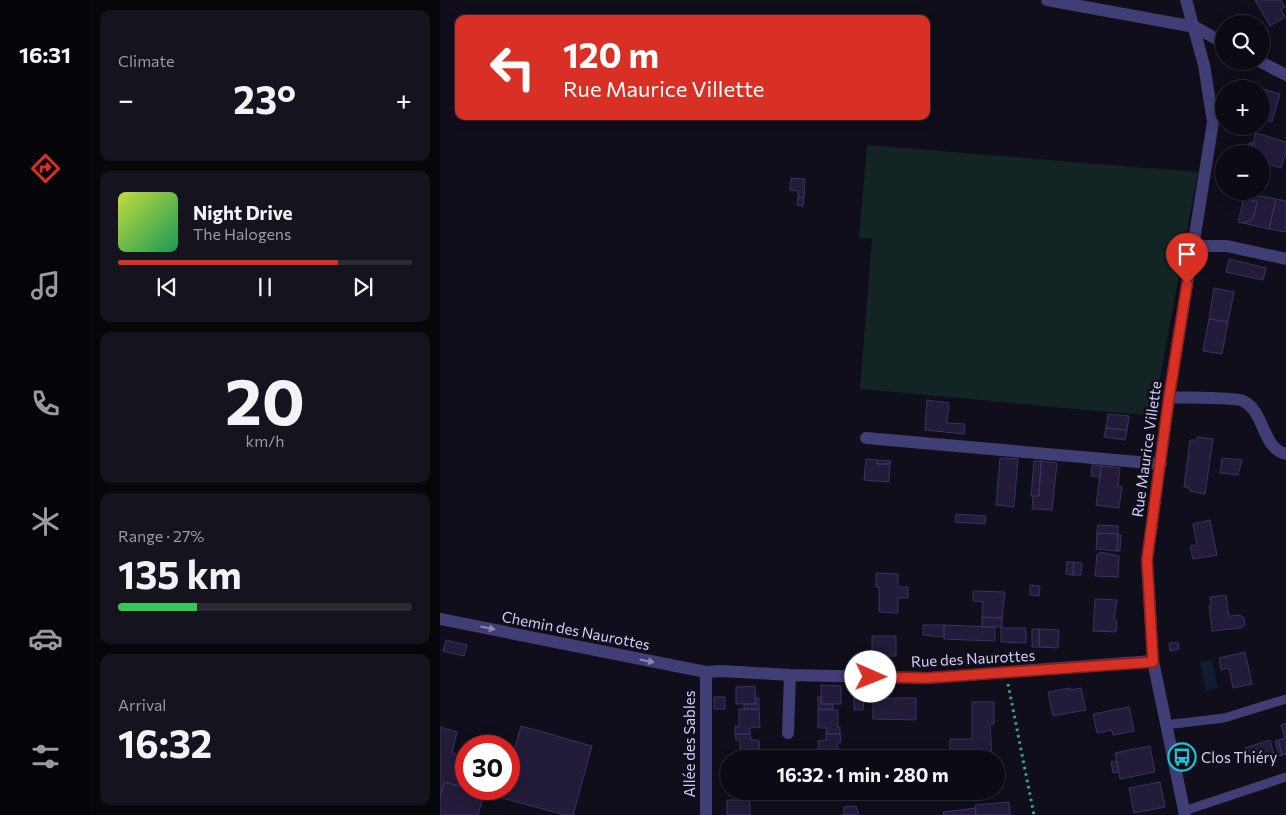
<!DOCTYPE html>
<html lang="en">
<head>
<meta charset="utf-8">
<style>
  :root { --surface:#0c0a14; --page:#15131d; --text:#f1f3f6; --muted:#9a9aa0; --line:#2c2b34; --accent:#d93025 }
  body { margin:0; font-family:Commissioner,sans-serif; background:var(--page); color:var(--text); height:100vh; display:flex; flex-direction:column; font-size:19px; white-space:nowrap }
  * { box-sizing:border-box; margin:0 }
  p { font-size:16px; color:var(--muted) }
  .icon { flex:none; width:28px; height:28px; fill:none; stroke:currentColor; stroke-width:2; stroke-linecap:round; stroke-linejoin:round }
  .map { position:relative; flex:1; overflow:hidden }
  .details { display:flex; flex-direction:column; gap:10px; padding:10px; background:#07060b; width:350px }
  .details>* { flex:none }
  .top-card { position:absolute; left:15px; top:15px; width:475px; height:105px; border-radius:10px; box-shadow:0 2px 12px #0003,0 0 0 1px var(--line); background:#d93025; color:#fff; overflow:hidden }
  .buttons { position:absolute; left:775px; top:15px; display:grid; gap:10px }
  .buttons a { display:grid; place-items:center; width:55px; height:55px; border-radius:50%; background:var(--surface); box-shadow:0 2px 12px #0003,0 0 0 1px var(--line); font-size:25px }
  .speed { position:absolute; left:15px; top:735px; display:flex; gap:10px; font-size:25px; font-weight:700; text-align:center }
  .speed>* { display:grid; place-content:center; width:65px; height:65px; border-radius:50%; background:var(--surface); box-shadow:0 2px 12px #0003,0 0 0 1px var(--line); line-height:1 }
  .speed .limit { border:8px solid #d22; background:#fff; color:#111 }
  .pin { position:absolute; display:grid; place-items:center; width:42px; height:42px; color:#fff; margin:-51px -21px; border-radius:50% 50% 50% 0; rotate:-45deg; box-shadow:0 0 5px #0007 }
  .pin .icon { rotate:45deg }
  .me { position:absolute; width:55px; margin:-28px; rotate:91deg; stroke-linejoin:round; filter:drop-shadow(0 0 4px #0008) }
  .turn { display:flex; align-items:center; gap:18px; height:105px; padding:0 25px; font-size:22px }
  .turn .icon { width:65px; height:65px; stroke-width:2.5 }
  .turn b { display:block; font-size:35px; line-height:42px }
  .big { font-size:38px; font-weight:700; line-height:1.1 }
  .details .tile { flex:1; display:flex; flex-direction:column; justify-content:center; gap:8px; min-width:0; padding:0 18px; border-radius:10px; background:var(--page) }
  .details .dial { align-items:center; gap:0 }
  .dial b { font-size:65px; line-height:1 }
  .song { display:flex; align-items:center; gap:15px }
  .cover { width:60px; height:60px; border-radius:8px; background:linear-gradient(135deg,hsl(70 70% 55%),hsl(150 70% 35%)) }
  .played { height:5px; border-radius:2px; background:linear-gradient(90deg,var(--accent) 75%,var(--line) 75%) }
  .keys { display:flex; justify-content:space-around; direction:ltr }
  .heat { display:flex; justify-content:space-between; align-items:center; font-size:28px; direction:ltr }
  .charge { height:8px; border-radius:4px; background:linear-gradient(90deg,#34c759 27%,var(--line) 0) }
  .trip { position:absolute; left:280px; top:750px; width:285px; height:50px; border-radius:25px; background:var(--surface); box-shadow:0 2px 12px #0003,0 0 0 1px var(--line); font-weight:700; line-height:50px; text-align:center }
  main { display:flex; flex:1; min-height:0 }
  .dock { display:flex; flex-direction:column; width:90px; justify-content:space-around; align-items:center; background:#050408; color:var(--muted) }
  .dock .icon { width:35px; height:35px }
  .dock .active { color:var(--accent) }
  .dock b { font-size:22px; color:var(--text) }
  .map>svg:first-child { display:block }
  .green { fill:#122423 }
  .water { fill:#0e1c34 }
  .building { fill:#221c3a; stroke:#3b3163 }
  .lines { fill:none; stroke-linecap:round; stroke-linejoin:round }
  .path { stroke:#3c9f99; stroke-width:3; stroke-dasharray:2.5 4; stroke-linecap:butt }
  .lane { stroke:#403e74; stroke-width:9 }
  .street { stroke:#403e74; stroke-width:12 }
  .oneway { fill:#8a86b6 }
  .route-casing { stroke:#8d1f18; stroke-width:12 }
  .route { stroke:#d93025; stroke-width:9 }
  .labels { text-anchor:middle; dominant-baseline:central; stroke-width:5; stroke-linejoin:round; paint-order:stroke }
  .street-label { font-size:15px; fill:#d3cef9; stroke:#100e1b }
  .poi-label { font-size:15px; fill:#d3cef9; stroke:#100e1b; text-anchor:start }
</style>
</head>
<body>
<main>
<nav class="dock">
<b>16:31</b>
<svg class="icon active" aria-label="directions" viewBox="0 0 24 24"><path d="M12 3l9 9-9 9-9-9zM9 14v-3h6M13 9l2 2-2 2"/></svg>
<svg class="icon" aria-label="music" viewBox="0 0 24 24"><path d="M9 18V5l10-2v13"/><circle cx="6" cy="18" r="3"/><circle cx="16" cy="16" r="3"/></svg>
<svg class="icon" aria-label="phone" viewBox="0 0 24 24"><path d="M5 4h4l2 5-3 2q2 4 5 5l2-3 5 2v4C11 20 4 13 5 4z"/></svg>
<svg class="icon" aria-label="climate" viewBox="0 0 24 24"><path d="M12 3v18M4 7l16 10M4 17L20 7"/></svg>
<svg class="icon" aria-label="car" viewBox="0 0 24 24"><path d="M5 17H2v-5l4-1 3-4h7l3 4 3 1v5h-3M9 17h6M6 11h13"/><circle cx="7" cy="17" r="2"/><circle cx="17" cy="17" r="2"/></svg>
<svg class="icon" aria-label="filters" viewBox="0 0 24 24"><path d="M4 7h16M4 17h16"/><circle cx="9" cy="7" r="2"/><circle cx="15" cy="17" r="2"/></svg>
</nav>
<section class="details">
<div class="tile"><p>Climate</p>
<div class="heat"><a>−</a><b class="big">23°</b><a>+</a></div>
</div>
<div class="tile">
<div class="song"><i class="cover"></i><div><b>Night Drive</b><p>The Halogens</p></div></div>
<div class="played"></div>
<div class="keys"><svg class="icon" aria-label="previous" viewBox="0 0 24 24"><path d="M18 5L8 12l10 7zM5 5v14"/></svg><svg class="icon" aria-label="pause" viewBox="0 0 24 24"><path d="M8 5v14M16 5v14"/></svg><svg class="icon" aria-label="next" viewBox="0 0 24 24"><path d="M6 5l10 7-10 7zM19 5v14"/></svg></div>
</div>
<div class="tile dial"><b>20</b><p>km/h</p></div>
<div class="tile"><p>Range · 27%</p><b class="big">135 km</b><div class="charge"></div></div>
<div class="tile"><p>Arrival</p><b class="big">16:32</b></div>
</section>
<div class="map">
<svg width="846" height="815" viewBox="0 0 846 815">
  <rect width="100%" height="100%" fill="#100e1b"/>
  <!-- green -->
  <path class="green" d="M427 145 758 172 713 416 420 389 432 239 419 238Z"/>
  <!-- water -->
  <path class="water" d="M772 660 778 688 766 691 760 662Z"/>
  <!-- building -->
  <path class="building" d="M815 0H841L845 7 841 9 845 17 830 26Z
    M820 88 840 94 832 122 821 119Z
    M816 133 846 142V152L841 168 828 164 829 161 821 158V154H809Z
    M809 143 813 144 809 154H806Z
    M351 178 365 179 364 198 358 197V191L350 190Z
    M805 193 836 199 829 229 803 223 813 219 817 202 804 198Z
    M358 197 364 198 363 206 357 205Z
    M804 198 817 202 813 219 803 223 798 222Z
    M836 199 846 201V232L829 229Z
    M789 259 826 268 823 280 786 272Z
    M774 288 794 292 788 322 769 319Z
    M769 319 788 322 782 354 763 351Z
    M487 400 509 403 507 423 525 424 524 434 485 430Z
    M668 414 689 416 687 430 666 428Z
    M666 428 687 430 685 440 664 437Z
    M757 437 773 439 765 494 750 491V488L744 487 750 440H757Z
    M560 458 578 459 574 507 556 505Z
    M782 458 802 460 798 475 780 473Z
    M426 459 438 460 437 464H450L449 482 424 480Z
    M438 460 451 461 450 464H437Z
    M594 461H601L599 496H591Z
    M601 461 617 463 612 510 592 509 593 496H599Z
    M652 465 661 466 660 477 651 476Z
    M661 466 680 468 678 486 682 487 679 508 656 505Z
    M516 514 546 516 545 524 515 522Z
    M770 520 777 555 753 559 750 546 757 545 753 524Z
    M658 525 678 526V534L657 533Z
    M657 533 678 534 677 551 656 549Z
    M678 535H681L680 551H677Z
    M660 552 679 556 678 577 655 576 657 554H660Z
    M627 562H634L633 575 626 574Z
    M634 562 642 563 641 575H633Z
    M436 573 458 574V587H468V598H458V613L439 612V587H436Z
    M590 585 600 586 599 596 590 595Z
    M533 591 565 592 562 618 542 617 543 602 533 601Z
    M786 595 789 616 800 615 804 618 805 625 801 628 772 631 769 606H771L770 597Z
    M655 599 677 600 674 620H677L676 632 653 631Z
    M542 617 562 618V627H542Z
    M483 625H504V637L483 635Z
    M504 625 555 627V641L504 639Z
    M561 628H586V643L561 642Z
    M592 629H599V647H592Z
    M599 629 619 630 618 648 599 647Z
    M432 636H456V656H432Z
    M6 640 27 645 24 656 3 651Z
    M738 642 739 649 730 651 729 643Z
    M805 652 812 684 793 688 789 668 781 670 779 658Z
    M381 685 401 686V704H381Z
    M315 686 316 704H296V687Z
    M414 687H423L424 697 414 698Z
    M630 688V690L641 688 646 710 613 716 608 692Z
    M274 697H285V709H274Z
    M378 697H382L381 704H393V709H378Z
    M424 697 423 710H414V698Z
    M315 698H319V709H304V704H316Z
    M440 698H476V720L433 719V700Z
    M532 702H554V724H550L552 759H541V756H510V739H532Z
    M689 707 694 731 673 735 672 730 657 733 653 714Z
    M299 709H319L320 727 310 728V734H295V726H299Z
    M378 709 398 710V728L400 727V734H386V728H378Z
    M846 723V754L842 755 838 740 845 738 841 725Z
    M81 726 152 746 133 815H125L29 789H69V769Z
    M0 727 17 732 12 753 26 757V788L4 782 0 797Z
    M295 734H310L311 740H319L320 758H300V740H296Z
    M386 734H400L401 742H398V758H378V741L386 740Z
    M830 740 834 754 809 762 805 748Z
    M838 740 842 755 839 756 835 741Z
    M710 746 715 772 680 779 675 753Z
    M340 753H349V759H320L340 758Z
    M349 753H358V759H349Z
    M677 761 679 772 673 773 671 762Z
    M4 782 44 793 38 815H0V797Z
    M720 782 725 807 694 813 689 788Z
    M287 800H310V815H287Z
    M569 802 570 815H536L535 805Z
    M416 806 419 814 403 815 404 807Z
    M535 808 536 815H504L503 812Z"/>
  <g class="lines">
    <!-- path -->
    <path class="path" d="M568 684 594 815"/>
    <!-- lane -->
    <path class="lane" d="M725 725 784 718 846 699
      M744 811 846 777"/>
    <!-- street -->
    <path class="street" d="M607 0 755 27 784 43
      M819 61 846 75
      M753 246H787L846 259
      M729 397C742 398 795 397 803 401 825 411 822 449 846 454
      M426 438 721 464
      M0 619 266 672 282 671 350 675 488 678 713 661
      M266 672V815
      M348 733 350 675
      M745 815 713 661 707 560 729 397 773 122 764 65 746 0"/>
  </g>
  <!-- one-way arrows -->
  <defs><path id="oneway-solid" d="M-6-.8H1V-3.2L6.5 0L1 3.2V.8H-6Z" transform="scale(1.25)"/></defs>
  <g class="oneway">
    <use href="#oneway-solid" transform="translate(48 628) rotate(11)"/>
    <use href="#oneway-solid" transform="translate(207 661) rotate(11)"/>
  </g>
  <g class="lines">
    <!-- route casing -->
    <g class="route-casing">
      <path id="route" d="M431 677 488 678 713 662 707 560 729 397 747 284"/>
    </g>
    <!-- route -->
    <use href="#route" class="route"/>
  </g>
  <!-- icons -->
  <defs>
    <g id="bus-ring" transform="scale(1.4375)"><circle r="9.5" fill="#100e1b" stroke="#1cc5d6" stroke-width="1.5"/><path d="M-5-6H5V4H4V6H2V4H-2V6H-4V4H-5ZM-3.5-4V0h7V-4ZM-3.5 1.2v1.5H-2V1.2ZM2 1.2v1.5H3.5V1.2Z" fill="#1cc5d6"/></g>
  </defs>
  <g fill-rule="evenodd">
    <use href="#bus-ring" x="742" y="757"/>
  </g>
  <g class="labels">
    <!-- street labels -->
    <g class="street-label">
      <text transform="translate(706 449) rotate(-82)">Rue Maurice Villette</text>
      <text transform="translate(136 630) rotate(11)">Chemin des Naurottes</text>
      <text transform="translate(533 658) rotate(-3)">Rue des Naurottes</text>
      <text transform="translate(249 744) rotate(-90)">Allée des Sables</text>
    </g>
    <!-- poi labels -->
    <g class="poi-label">
      <text x="761" y="757">Clos Thiéry</text>
    </g>
  </g>
</svg>
<div class="buttons">
<a><svg class="icon" aria-label="search" viewBox="0 0 24 24"><circle cx="10" cy="10" r="6"/><path d="M15 15l6 6"/></svg></a>
<a>+</a>
<a>−</a>
</div>
<div class="speed"><div class="limit">30</div></div>
<div class="pin" style="left:747px;top:284px;background:#d93025"><svg class="icon" aria-label="arrive" viewBox="0 0 24 24"><path d="M6 21V4h12l-3 4 3 4H6"/></svg></div>
<svg class="me" style="left:431px;top:677px" viewBox="-20 -20 40 40"><circle r="19" fill="#fff"/><path d="M0-13L10 11 0 6-10 11z" fill="#d93025"/></svg>
<div class="trip">16:32 · 1 min · 280 m</div>
<div class="top-card">
<div class="turn"><svg class="icon" aria-label="left" viewBox="0 0 24 24"><path d="M17 20v-9H6M10 6l-5 5 5 5"/></svg><div><b>120 m</b>Rue Maurice Villette</div></div>
</div>
</div>
</main>
</body>
</html>
